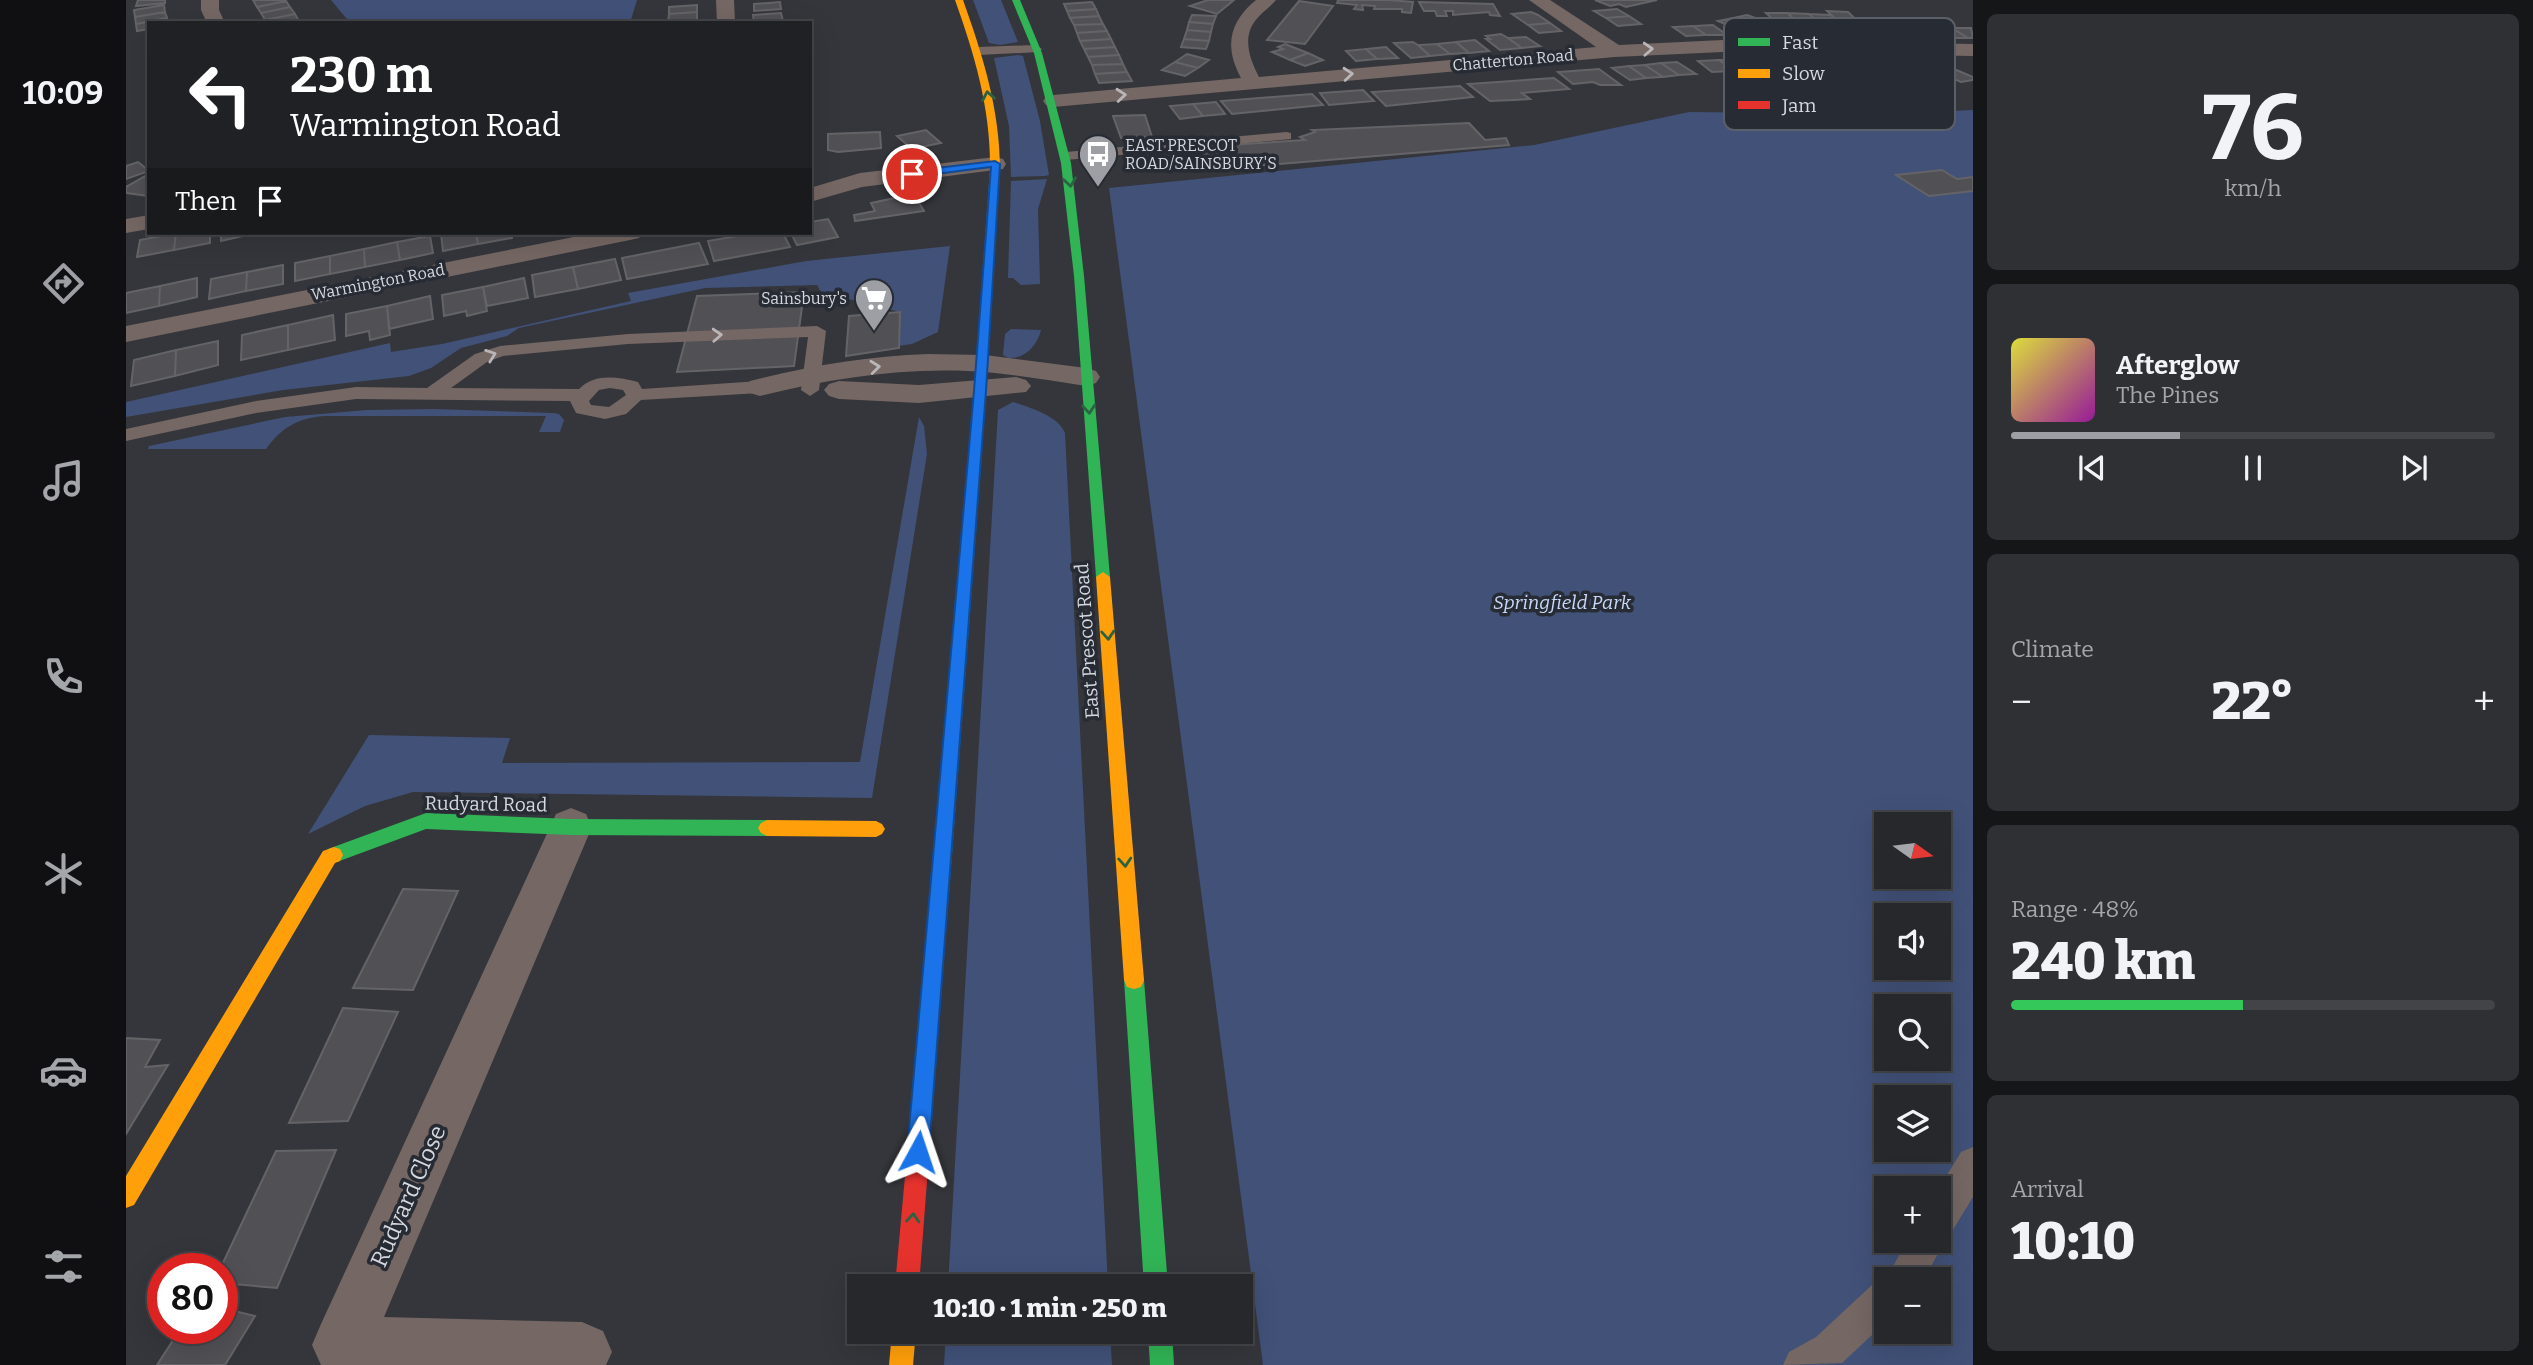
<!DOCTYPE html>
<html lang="en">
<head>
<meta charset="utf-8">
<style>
  :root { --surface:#27282c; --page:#2f3034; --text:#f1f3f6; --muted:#a4a6a9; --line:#434448; --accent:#9d9fa4 }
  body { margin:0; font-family:Bitter,serif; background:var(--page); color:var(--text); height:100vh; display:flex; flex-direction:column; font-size:26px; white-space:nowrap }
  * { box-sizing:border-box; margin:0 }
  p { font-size:23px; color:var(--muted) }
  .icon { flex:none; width:38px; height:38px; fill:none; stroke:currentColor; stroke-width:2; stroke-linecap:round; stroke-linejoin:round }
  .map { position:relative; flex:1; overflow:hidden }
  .side { display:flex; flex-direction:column; gap:14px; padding:14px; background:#151618; width:560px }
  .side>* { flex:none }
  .hud { position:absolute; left:21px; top:21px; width:665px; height:214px; border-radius:0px; box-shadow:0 7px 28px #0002,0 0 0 2px var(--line); background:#202124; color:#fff; overflow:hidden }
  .needle { width:46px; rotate:104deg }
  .tools { position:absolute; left:1748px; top:812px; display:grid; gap:14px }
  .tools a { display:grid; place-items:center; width:77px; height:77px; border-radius:0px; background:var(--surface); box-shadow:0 7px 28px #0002,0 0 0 2px var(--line); font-size:35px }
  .speed { position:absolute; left:21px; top:1253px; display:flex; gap:14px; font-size:35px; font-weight:700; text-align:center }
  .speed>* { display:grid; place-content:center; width:91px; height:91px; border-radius:50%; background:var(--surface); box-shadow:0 7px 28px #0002,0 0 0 2px var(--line); line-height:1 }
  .speed .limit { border:10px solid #d22; background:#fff; color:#111 }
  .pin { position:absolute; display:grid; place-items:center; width:60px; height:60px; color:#fff; margin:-30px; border:4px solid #fff; border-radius:50%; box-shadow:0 2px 7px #0007 }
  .me { position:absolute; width:77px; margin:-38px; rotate:5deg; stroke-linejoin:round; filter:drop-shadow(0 0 5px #0008) }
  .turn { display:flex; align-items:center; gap:24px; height:147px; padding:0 28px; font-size:32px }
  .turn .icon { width:91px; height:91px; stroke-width:2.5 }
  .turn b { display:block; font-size:49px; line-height:60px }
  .then { display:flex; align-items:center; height:66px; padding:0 28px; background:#0003; gap:14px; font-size:26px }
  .big { font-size:52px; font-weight:800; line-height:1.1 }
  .side .tile { flex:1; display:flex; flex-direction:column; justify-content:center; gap:10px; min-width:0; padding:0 24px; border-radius:10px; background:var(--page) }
  .side .dial { align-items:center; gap:0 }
  .dial b { font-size:91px; line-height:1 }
  .song { display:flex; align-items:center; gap:21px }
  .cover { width:84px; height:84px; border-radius:10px; background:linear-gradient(135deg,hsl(60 70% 55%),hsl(300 70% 35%)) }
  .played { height:7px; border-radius:4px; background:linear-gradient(90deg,var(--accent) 35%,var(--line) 35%) }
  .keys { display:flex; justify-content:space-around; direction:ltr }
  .heat { display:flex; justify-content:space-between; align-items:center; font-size:38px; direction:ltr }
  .charge { height:10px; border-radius:5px; background:linear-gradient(90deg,#34c759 48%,var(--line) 0) }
  .trip { position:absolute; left:721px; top:1274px; width:406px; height:70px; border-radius:0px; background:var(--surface); box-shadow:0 7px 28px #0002,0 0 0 2px var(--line); font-weight:800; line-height:70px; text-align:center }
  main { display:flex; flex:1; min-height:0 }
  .dock { display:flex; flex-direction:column; width:126px; justify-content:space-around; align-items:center; background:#101012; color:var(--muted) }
  .dock .icon { width:49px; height:49px }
  .dock .current { color:var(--accent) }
  .dock b { font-size:32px; color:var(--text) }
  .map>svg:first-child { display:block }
  .green { fill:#415178; fill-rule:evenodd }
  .building { fill:#515055; stroke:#646468; stroke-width:2 }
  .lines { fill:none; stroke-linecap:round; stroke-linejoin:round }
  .lane { fill:#756763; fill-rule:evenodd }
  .street { fill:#756763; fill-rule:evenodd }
  .fast { fill:#30b455; fill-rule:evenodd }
  .slow { fill:#ff9f0a; fill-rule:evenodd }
  .jam { fill:#e5322d; fill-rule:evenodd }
  .oneway { stroke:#b8b6b8 }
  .oneway2 { stroke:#2b6241 }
  .route { fill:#1a73e8; stroke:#114b97; stroke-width:2 }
  .labels { text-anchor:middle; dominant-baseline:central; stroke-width:7; stroke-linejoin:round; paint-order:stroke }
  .far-street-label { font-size:16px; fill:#d5d8dd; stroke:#272b34 }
  .far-poi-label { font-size:16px; fill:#d5d8dd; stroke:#272b34; text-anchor:start }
  .park-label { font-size:19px; font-style:italic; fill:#c8d8f9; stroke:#272b34 }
  .street-label { font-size:19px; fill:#d5d8dd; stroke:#272b34 }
  .near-street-label { font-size:23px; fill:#d5d8dd; stroke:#272b34 }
  .key { fill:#272b34; stroke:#5b5f67; stroke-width:2 }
  .key-label { font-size:19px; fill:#d5d8dd }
</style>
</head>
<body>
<main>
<nav class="dock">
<b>10:09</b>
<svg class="icon current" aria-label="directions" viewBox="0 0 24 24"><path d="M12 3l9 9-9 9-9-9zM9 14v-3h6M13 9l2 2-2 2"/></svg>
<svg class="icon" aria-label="music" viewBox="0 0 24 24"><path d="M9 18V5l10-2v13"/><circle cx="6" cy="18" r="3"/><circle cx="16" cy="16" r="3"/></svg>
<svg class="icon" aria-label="phone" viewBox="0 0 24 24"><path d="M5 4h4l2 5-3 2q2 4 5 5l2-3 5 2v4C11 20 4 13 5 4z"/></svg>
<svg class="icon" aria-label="climate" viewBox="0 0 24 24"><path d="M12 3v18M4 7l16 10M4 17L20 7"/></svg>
<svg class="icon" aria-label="car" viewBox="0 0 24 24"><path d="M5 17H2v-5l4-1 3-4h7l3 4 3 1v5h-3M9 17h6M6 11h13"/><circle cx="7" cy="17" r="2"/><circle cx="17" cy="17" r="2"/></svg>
<svg class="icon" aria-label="filters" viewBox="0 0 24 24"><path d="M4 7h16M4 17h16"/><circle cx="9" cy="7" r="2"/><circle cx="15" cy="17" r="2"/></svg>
</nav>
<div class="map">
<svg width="1847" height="1365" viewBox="0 0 1847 1365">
  <rect width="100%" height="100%" fill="#34363b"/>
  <!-- green -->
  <path class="green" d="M205 0H511L504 23H230L220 18Z
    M847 0H875L892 42 874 45 863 43Z
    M892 55 897 56 914 121 923 175 919 176 885 177 883 126 868 58Z
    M1847 110V1365H1137L983 188 1408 145 1563 112 1766 114ZM1760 824H1813V877H1760ZM1760 915H1813V968H1760ZM1760 1006H1813V1059H1760ZM1760 1097H1813V1150H1760ZM1760 1188H1813V1241H1760ZM1760 1279H1813V1332H1760Z
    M921 179 912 209 914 284 895 285 887 278H882L885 181Z
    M824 246 812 332 786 344 772 346 774 312 695 292 691 285 579 288 393 328 381 336 335 348 305 368 283 376 157 390 0 417V402L264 343 265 352 316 344 505 301 502 293 680 261Z
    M885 329 915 330C911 346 899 359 882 358L877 355 879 334Z
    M887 402C903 407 933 416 939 433L982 1286H822L872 410Z
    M308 409 427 413 433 414 438 420 434 432H413L420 416H198C172 418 155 428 140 449H22L23 446 159 417 241 410Z
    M793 417 798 426 801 454 746 798 287 792 239 806 182 834 243 735 384 738 376 763 734 762Z
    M820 1332H984L986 1365H818Z"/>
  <!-- building -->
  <path class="building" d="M12 0H39V3L10 6Z
    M127 0H159L160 1 131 7Z
    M1082 0H1108L1091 14 1064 6Z
    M1212 0H1263L1287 2 1285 13 1276 12V9H1248L1249 6 1236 5 1237 10 1228 9 1231 5 1211 3Z
    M1469 0H1531L1500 7 1493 4 1484 6Z
    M160 1 164 7 135 13 131 7Z
    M1173 1 1207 6 1179 44 1141 40Z
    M654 2 655 9 628 11V4Z
    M966 2 970 9 941 11 938 4Z
    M1293 2 1367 4 1374 16 1364 15 1363 12 1327 15V11H1319L1321 16H1311L1309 11H1298Z
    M38 5 39 12 9 17 8 10Z
    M571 5V12L543 14V7Z
    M164 7 169 14 139 20 135 13Z
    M970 9 973 16 944 18 941 11Z
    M1491 9 1503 16 1480 18 1468 11Z
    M1701 11 1722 12 1736 25 1715 24Z
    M39 12 41 18 10 24 9 17Z
    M571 12V20L542 22 543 14Z
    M1405 12 1412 15 1424 23 1402 25 1386 14Z
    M655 13 657 21 628 23 627 15Z
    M1640 13H1662L1671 23 1650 22Z
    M1662 13 1683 14 1693 23H1671Z
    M169 14 173 21 141 23 139 20Z
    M1683 14 1705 15 1715 24 1693 23Z
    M1066 15 1090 16 1087 24 1063 22Z
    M1621 15 1643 23 1628 26 1607 18Z
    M973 16 977 24 948 25 944 18Z
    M1503 16 1515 24 1492 26 1480 18Z
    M41 18 42 23H23V29L11 31 10 24Z
    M1607 18 1628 26 1614 30 1592 21Z
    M1063 22 1087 24 1085 32 1061 30Z
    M1424 23 1435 31 1413 33 1402 25Z
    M977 24 981 31 951 33 948 25Z
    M1587 25 1601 35H1580L1567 26Z
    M1567 26 1580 35 1560 36 1547 27Z
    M1826 28 1842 38H1822L1806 29Z
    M1826 28H1845L1847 38H1842Z
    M1061 30 1085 32 1083 41 1058 39Z
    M981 31 985 39 954 41 951 33Z
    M1375 34 1382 38 1396 48 1374 50 1360 39H1364L1360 36Z
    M1400 37 1414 46 1396 48 1382 38Z
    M985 39 989 47 958 49 954 41Z
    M1058 39 1083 41 1080 49 1055 47Z
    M1349 40 1363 51 1343 53 1330 42Z
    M1287 42 1292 45 1304 56 1285 58 1268 43Z
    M1330 42 1343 53 1324 54 1311 44Z
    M1159 44 1182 53 1164 60 1146 52 1157 49 1152 47Z
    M1311 44 1324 54 1304 56 1292 45Z
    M989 47 993 55 962 57 958 49Z
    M1260 47 1272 58 1251 59 1240 49Z
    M1240 49 1251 59 1230 61 1220 51Z
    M1182 53 1197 60 1179 66 1164 60Z
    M1061 54 1083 60 1072 68 1049 62Z
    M993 55 997 64 966 65 962 57Z
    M1593 60 1608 71 1586 72 1572 61Z
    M1593 60H1615L1629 71H1608Z
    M1049 62 1072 68 1059 76 1036 70Z
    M1551 62 1570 74 1553 75 1535 63Z
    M1535 63 1553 75 1537 77 1519 65Z
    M997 64 1001 72 969 74 966 65Z
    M1519 65 1537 77 1520 78 1503 66Z
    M1503 66 1520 78 1504 80 1486 68Z
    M1473 69 1495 85H1474L1467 82 1447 84 1432 72Z
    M1828 69 1847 77V80L1835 82 1811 72Z
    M1001 72 1006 81 973 83 969 74Z
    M1428 78 1443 89 1396 93 1404 99 1388 100 1364 101 1342 84Z
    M1334 86 1347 97 1260 106 1246 92Z
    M1237 90 1248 101 1203 105 1194 93Z
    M1186 94 1197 105 1106 114 1095 101Z
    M1090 102 1099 114 1077 116 1067 104Z
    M1067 104 1077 116 1054 119 1044 106Z
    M1019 115 1026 137 995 138 987 116Z
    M1343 123 1359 140 1380 138 1383 145 1081 170 1071 147 1179 140 1174 137 1189 132 1186 130Z
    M800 130 815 143 786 149 771 136Z
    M754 132 755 148 712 152 702 150V134Z
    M12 162 23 171 0 179V166Z
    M1816 170 1831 179 1847 177V191L1803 196 1770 175Z
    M23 174V196L0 193V187Z
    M788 194 798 211 729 221 728 215 749 211 745 203Z
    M702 219 712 237 671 245 665 233H684V222Z
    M50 233 48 250 11 257 14 240Z
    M50 233H84V243L48 250Z
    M95 233H130L95 241Z
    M350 233 352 244 317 251 315 234Z
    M350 233H385L386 238 352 244Z
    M629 233H657L664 247 588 261 582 241Z
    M304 236 307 253 274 260 271 242Z
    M271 242 274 260 239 267 238 249Z
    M573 243 582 264 501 279 496 258Z
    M238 249 239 267 204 274V256Z
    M204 256V274L169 281V263Z
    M489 259 495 280 452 289 447 267Z
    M157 265V284L120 291 121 272Z
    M447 267 452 289 409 297 406 275Z
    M121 272 120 291 83 299 85 279Z
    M71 278V297L33 306 34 286Z
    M398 278 402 298 361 306 357 287Z
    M34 286 33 306 0 313V293Z
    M357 287 361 311 341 316 340 311 318 316 316 295Z
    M678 292 668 366 551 372 571 296Z
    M304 296 307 319 263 329 261 306Z
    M261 306 264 335 244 340 243 331 220 336V314Z
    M774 312 773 348 720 356 723 316Z
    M207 315 209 340 162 350V325Z
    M162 325V350L115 360 116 335Z
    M92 341V365L49 376 50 350Z
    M50 350 49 376 5 386 8 360Z
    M277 889 332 891 287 990 227 988Z
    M217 1008 272 1012 222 1121 163 1123Z
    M0 1038 34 1040 19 1067 42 1065 0 1134Z
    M210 1150 151 1288 96 1283V1269H94L150 1151Z
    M96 1308 129 1316 99 1365H31L55 1328H96Z"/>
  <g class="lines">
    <!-- lane -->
    <path class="lane" d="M910 45 916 49 914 52 852 55 846 51 852 47Z
      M1160 132 1165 133V139L940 160 933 156 940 152Z
      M691 326 700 331 693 390 684 396 675 390 682 337 502 344 377 356 361 362 325 388 453 389C469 373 491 377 512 382L516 389 634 381 643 387 634 393 515 400 500 414 479 419 450 413 444 401 230 399 130 413 0 441V429L130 401 230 387 301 388 349 354 374 346 502 334ZM484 388 497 390 500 395 483 407 465 405 463 401 473 390Z
      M1847 1147V1197L1825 1233 1817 1237 1819 1241 1798 1279H1760V1322L1716 1363 1657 1365 1663 1352 1690 1337 1747 1284 1760 1279 1781 1241H1813V1188L1835 1152Z"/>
    <!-- street -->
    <path class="street" d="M75 0H93V10L99 23H81L75 10Z
      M590 0H608L609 23H591Z
      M1130 0H1150C1143 8 1135 13 1129 21 1116 38 1124 60 1133 77L1470 47 1403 0H1424L1493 45 1597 40 1847 44V56L1597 52 1489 57 927 107 920 105 917 101 920 97 927 95 1115 78C1098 47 1103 22 1130 0Z
      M869 157 877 159 880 164 877 169 736 187 684 202V188L734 173Z
      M23 215V229L0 233V219Z
      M468 233H516L513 238 504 240 0 342V326Z
      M802 354 859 355 960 368 970 371 974 377 970 383 960 386C921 380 882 373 842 371 772 368 702 379 634 396L624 393 619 387 624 381C683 366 741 356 802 354Z
      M890 377 900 380 905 386 900 392 793 403 713 399 703 396 698 390 703 384 713 381 793 385Z
      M445 808 460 814 466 827 258 1317 456 1322 477 1331 486 1352 480 1365H195L186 1345 195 1324 430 814Z"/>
    <!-- fast -->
    <path class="fast" d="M886 0H894L916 53 945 163 958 276 984 577 977 582 970 577 948 276 935 163 908 53Z
      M869 167 874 170 855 464 824 880 821 886 815 888 809 886 806 880 843 464 864 170Z
      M300 813 445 819 641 820 647 823 650 828 647 833 641 836 445 835 300 829 208 863 202 861 199 855 202 849Z
      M1008 971 1015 973 1018 980 1042 1286H1018L998 980 1001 973Z
      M1022 1332H1046L1048 1365H1024Z"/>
    <!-- slow -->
    <path class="slow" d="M829 0H837C857 56 874 110 874 170L869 173 864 170C865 110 849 56 829 0Z
      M977 572 984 577 1018 980 1015 987 1008 989 1001 987 998 980 970 577Z
      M641 820 750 821 756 824 759 829 756 834 750 837 641 836 635 833 632 828 635 823Z
      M208 847 214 849 217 855 214 861 209 863 8 1205 0 1208V1176L197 851Z
      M766 1332H790L787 1365H763Z"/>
    <!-- jam -->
    <path class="jam" d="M815 872 821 874 824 880 793 1286H769L806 880 809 874Z"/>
  </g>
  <!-- one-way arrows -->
  <defs><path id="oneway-chevron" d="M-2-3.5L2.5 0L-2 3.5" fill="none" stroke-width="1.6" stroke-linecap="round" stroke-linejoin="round" transform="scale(1.75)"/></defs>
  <g class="oneway">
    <use href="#oneway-chevron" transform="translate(1522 49) rotate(-3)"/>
    <use href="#oneway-chevron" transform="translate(1222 74) rotate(-5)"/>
    <use href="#oneway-chevron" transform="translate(995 95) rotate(-5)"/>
    <use href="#oneway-chevron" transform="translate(591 335) rotate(-3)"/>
    <use href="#oneway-chevron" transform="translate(365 355) rotate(-20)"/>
    <use href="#oneway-chevron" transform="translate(749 367) rotate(-6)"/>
  </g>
  <g class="oneway2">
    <use href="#oneway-chevron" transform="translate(862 96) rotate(-100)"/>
    <use href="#oneway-chevron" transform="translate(944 182) rotate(82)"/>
    <use href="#oneway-chevron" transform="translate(963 409) rotate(85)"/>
    <use href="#oneway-chevron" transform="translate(982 635) rotate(86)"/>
    <use href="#oneway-chevron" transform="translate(999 862) rotate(86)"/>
    <use href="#oneway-chevron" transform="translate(787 1218) rotate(-85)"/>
  </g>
  <!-- route -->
  <path class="route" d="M869 161 874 164 860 391 803 1152 800 1159 792 1163 785 1159 781 1152 848 391 865 167 786 177 782 174 786 171Z"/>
  <!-- icons -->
  <defs>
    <g id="bus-pin" transform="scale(2.0125)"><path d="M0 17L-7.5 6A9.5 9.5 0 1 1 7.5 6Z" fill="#9d9fa4" stroke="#272b34"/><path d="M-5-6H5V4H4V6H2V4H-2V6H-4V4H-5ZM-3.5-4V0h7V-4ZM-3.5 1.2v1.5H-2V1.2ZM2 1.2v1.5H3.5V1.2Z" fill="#fff"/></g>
    <g id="supermarket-pin" transform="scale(2.0125)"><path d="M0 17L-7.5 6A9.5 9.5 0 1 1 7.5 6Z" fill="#9d9fa4" stroke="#272b34"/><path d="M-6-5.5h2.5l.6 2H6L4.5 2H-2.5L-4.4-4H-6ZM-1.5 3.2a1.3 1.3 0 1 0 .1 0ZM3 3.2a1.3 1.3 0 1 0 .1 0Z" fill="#fff"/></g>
  </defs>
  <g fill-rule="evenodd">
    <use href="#bus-pin" x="972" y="154"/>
    <use href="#supermarket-pin" x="748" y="298"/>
  </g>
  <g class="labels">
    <!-- far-street labels -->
    <g class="far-street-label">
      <text transform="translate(1387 60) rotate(-5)">Chatterton Road</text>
      <text transform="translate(252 282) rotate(-11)">Warmington Road</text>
    </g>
    <!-- far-poi labels -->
    <g class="far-poi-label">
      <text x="999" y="145">EAST PRESCOT<tspan x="999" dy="18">ROAD/SAINSBURY'S</tspan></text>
      <text x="721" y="298" text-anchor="end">Sainsbury's</text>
    </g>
    <!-- park labels -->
    <g class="park-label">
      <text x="1436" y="602">Springfield Park</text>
    </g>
    <!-- street labels -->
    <g class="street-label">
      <text transform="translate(961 641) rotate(-94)">East Prescot Road</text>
      <text transform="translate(360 804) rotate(1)">Rudyard Road</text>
    </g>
    <!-- near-street labels -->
    <g class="near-street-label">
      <text transform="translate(282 1196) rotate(-66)">Rudyard Close</text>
    </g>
  </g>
  <!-- legend -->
  <rect x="1598" y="18" width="231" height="112" rx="10" class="key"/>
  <rect x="1612" y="38" width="32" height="8" fill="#30b455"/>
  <rect x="1612" y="69" width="32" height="9" fill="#ff9f0a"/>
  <rect x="1612" y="101" width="32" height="8" fill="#e5322d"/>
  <g class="key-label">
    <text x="1656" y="49">Fast</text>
    <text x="1656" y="80">Slow</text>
    <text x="1656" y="112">Jam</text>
  </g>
</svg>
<div class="tools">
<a><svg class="needle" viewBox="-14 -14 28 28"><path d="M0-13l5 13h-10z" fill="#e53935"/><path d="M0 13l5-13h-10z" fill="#a4a6a9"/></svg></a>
<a><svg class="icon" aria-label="sound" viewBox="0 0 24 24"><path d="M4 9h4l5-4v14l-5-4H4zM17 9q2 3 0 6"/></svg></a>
<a><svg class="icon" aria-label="search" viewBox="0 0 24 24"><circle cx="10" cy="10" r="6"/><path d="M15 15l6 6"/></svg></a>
<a><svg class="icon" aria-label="layers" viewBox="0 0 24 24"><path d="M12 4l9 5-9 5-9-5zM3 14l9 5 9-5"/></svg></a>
<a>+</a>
<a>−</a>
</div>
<div class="speed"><div class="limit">80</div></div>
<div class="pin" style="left:786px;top:174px;background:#d93025"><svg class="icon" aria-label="arrive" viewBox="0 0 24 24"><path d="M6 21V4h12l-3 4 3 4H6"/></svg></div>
<svg class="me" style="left:792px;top:1152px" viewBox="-20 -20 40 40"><path d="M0-17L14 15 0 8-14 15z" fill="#1a73e8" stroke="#fff" stroke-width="4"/></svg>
<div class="trip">10:10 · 1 min · 250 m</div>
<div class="hud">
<div class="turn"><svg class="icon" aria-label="left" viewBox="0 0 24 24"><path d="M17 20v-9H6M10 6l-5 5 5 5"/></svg><div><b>230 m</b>Warmington Road</div></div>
<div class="then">Then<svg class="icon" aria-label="arrive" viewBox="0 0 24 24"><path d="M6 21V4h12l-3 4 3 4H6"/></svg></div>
</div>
</div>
<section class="side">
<div class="tile dial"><b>76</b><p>km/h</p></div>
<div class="tile">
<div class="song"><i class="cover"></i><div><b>Afterglow</b><p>The Pines</p></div></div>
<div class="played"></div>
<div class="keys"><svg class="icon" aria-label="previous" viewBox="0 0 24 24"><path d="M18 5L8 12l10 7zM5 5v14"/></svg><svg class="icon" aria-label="pause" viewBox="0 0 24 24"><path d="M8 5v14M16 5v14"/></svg><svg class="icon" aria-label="next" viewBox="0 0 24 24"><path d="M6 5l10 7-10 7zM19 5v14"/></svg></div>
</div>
<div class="tile"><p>Climate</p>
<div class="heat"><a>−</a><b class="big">22°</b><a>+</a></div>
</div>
<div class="tile"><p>Range · 48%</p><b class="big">240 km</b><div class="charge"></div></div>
<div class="tile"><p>Arrival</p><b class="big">10:10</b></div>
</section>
</main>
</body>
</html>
